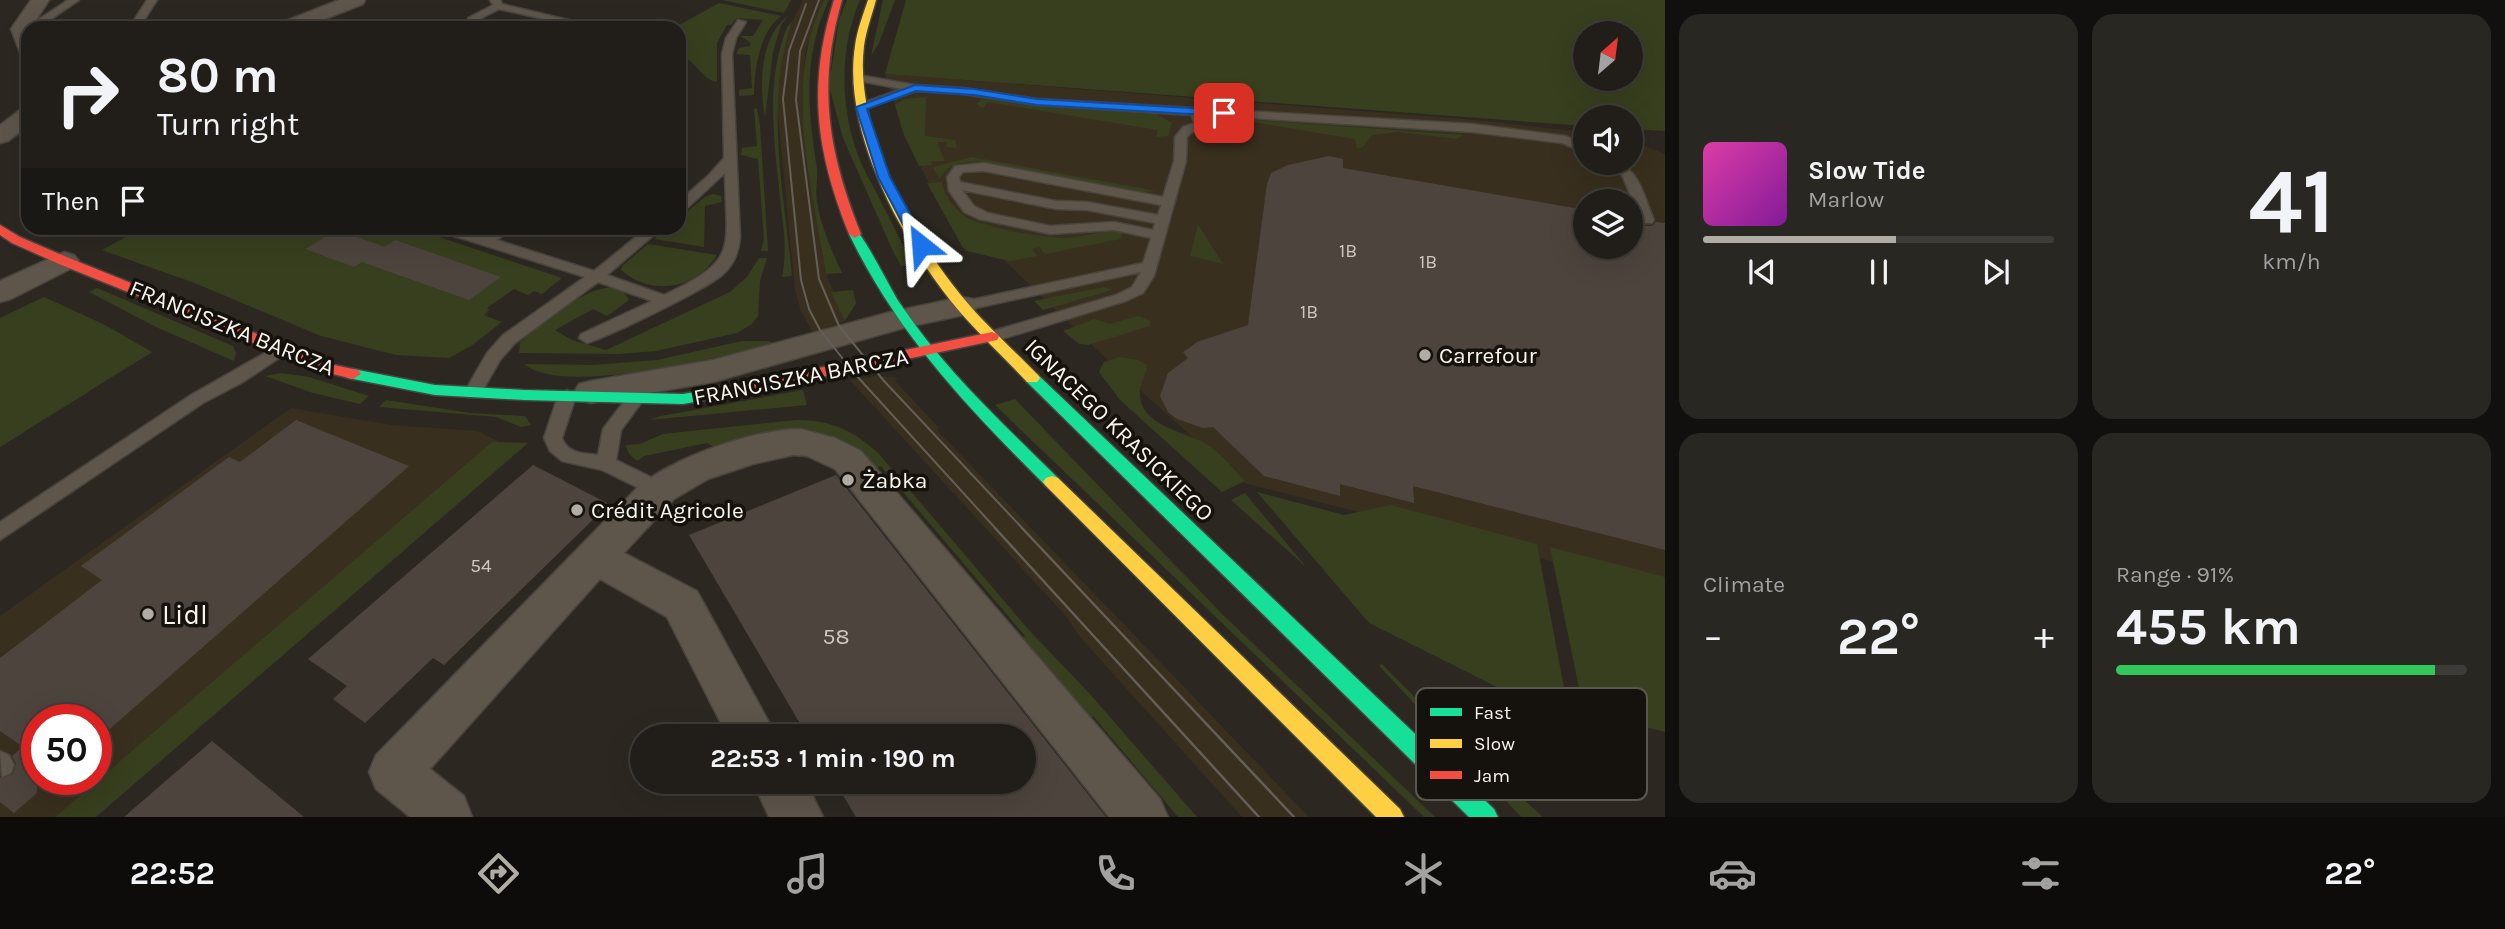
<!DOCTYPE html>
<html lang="en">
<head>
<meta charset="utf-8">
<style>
  :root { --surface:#211e19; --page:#292722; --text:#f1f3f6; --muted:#a2a2a2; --line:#3e3c38; --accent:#b1ada5 }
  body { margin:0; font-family:Karla,sans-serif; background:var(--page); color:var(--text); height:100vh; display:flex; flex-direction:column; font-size:26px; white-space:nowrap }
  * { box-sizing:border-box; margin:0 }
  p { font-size:23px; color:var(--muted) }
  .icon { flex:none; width:38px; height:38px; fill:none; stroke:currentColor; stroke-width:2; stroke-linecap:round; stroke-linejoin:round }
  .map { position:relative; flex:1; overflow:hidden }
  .panel { display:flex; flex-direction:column; gap:14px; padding:14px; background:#12100e; width:840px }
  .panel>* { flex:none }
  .banner { position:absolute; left:21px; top:21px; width:665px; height:214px; border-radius:21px; box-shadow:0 7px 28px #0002,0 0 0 2px var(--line); background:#211e19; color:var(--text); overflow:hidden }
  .needle { width:46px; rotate:28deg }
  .controls { position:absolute; left:1573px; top:21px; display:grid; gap:14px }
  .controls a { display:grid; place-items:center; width:70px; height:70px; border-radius:50%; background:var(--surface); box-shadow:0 7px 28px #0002,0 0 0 2px var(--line); font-size:35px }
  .speed { position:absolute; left:21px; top:704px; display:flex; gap:14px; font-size:35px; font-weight:700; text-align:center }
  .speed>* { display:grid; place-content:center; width:91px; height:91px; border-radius:50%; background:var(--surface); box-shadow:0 7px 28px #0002,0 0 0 2px var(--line); line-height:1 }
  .speed .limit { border:10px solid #d22; background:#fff; color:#111 }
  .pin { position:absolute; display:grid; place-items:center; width:60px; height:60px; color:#fff; margin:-30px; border-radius:14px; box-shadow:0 4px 10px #0006 }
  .me { position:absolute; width:77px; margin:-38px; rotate:332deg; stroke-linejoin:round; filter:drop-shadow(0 0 5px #0008) }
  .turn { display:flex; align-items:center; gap:24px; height:147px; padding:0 21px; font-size:32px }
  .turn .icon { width:91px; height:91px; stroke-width:2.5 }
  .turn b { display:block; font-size:49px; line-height:60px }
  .then { display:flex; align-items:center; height:66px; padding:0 21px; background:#0003; gap:14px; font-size:26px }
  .big { font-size:52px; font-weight:700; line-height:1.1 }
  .panel .tile { flex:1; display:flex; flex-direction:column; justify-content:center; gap:10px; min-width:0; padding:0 24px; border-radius:21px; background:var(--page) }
  .panel .dial { align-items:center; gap:0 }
  .dial b { font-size:91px; line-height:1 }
  .song { display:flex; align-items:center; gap:21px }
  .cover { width:84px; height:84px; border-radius:10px; background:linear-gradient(135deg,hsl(320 70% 55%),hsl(290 70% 35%)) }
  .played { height:7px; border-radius:4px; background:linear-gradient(90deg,var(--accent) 55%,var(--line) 55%) }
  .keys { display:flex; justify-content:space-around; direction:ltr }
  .heat { display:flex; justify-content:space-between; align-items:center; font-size:38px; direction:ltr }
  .charge { height:10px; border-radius:5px; background:linear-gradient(90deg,#34c759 91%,var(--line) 0) }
  .panel .tiles { flex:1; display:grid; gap:14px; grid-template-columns:repeat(2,1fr) }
  .trip { position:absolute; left:630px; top:724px; width:406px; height:70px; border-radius:35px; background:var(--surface); box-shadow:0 7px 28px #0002,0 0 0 2px var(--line); font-weight:700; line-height:70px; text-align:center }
  .tabs { display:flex; height:112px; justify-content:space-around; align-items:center; background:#0d0c0a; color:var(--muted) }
  .tabs .icon { width:49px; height:49px }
  .tabs .active { color:var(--accent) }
  .tabs b { font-size:32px; color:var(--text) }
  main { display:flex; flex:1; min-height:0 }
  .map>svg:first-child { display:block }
  .built { fill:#392f1e; fill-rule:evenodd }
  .green { fill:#383f1e; fill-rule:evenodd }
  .building { fill:#4e443e }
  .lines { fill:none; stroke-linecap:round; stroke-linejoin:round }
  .lane-casing { stroke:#48443e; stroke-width:3 }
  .street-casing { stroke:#48443e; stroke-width:3 }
  .fast-casing { stroke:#48443e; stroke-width:3 }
  .slow-casing { stroke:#48443e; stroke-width:3 }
  .jam-casing { stroke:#48443e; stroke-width:3 }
  .lane { fill:#5e564b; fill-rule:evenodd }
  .street { fill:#5e564b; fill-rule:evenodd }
  .fast { fill:#16e098; fill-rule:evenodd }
  .slow { fill:#ffcf43; fill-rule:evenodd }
  .jam { fill:#f24e42; fill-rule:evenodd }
  .tram-far1 { stroke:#645f57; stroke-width:2 }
  .tram { stroke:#645f57; stroke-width:2.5 }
  .route { fill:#1a73e8; stroke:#114b97; stroke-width:2 }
  .poi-dot { fill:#b1ada5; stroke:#15120d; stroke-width:2.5 }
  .labels { text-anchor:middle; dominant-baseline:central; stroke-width:7; stroke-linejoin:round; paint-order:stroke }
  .number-label { font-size:19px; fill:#cec8c0 }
  .street-label { font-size:23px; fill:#f9f4ec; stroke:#15120d }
  .poi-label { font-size:23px; fill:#f9f4ec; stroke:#15120d; text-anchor:start }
  .near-number-label { font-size:23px; fill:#cec8c0 }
  .near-poi-label { font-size:28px; fill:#f9f4ec; stroke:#15120d; text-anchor:start }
  .key { fill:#15120d; stroke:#595650; stroke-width:2 }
  .key-label { font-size:19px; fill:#f9f4ec }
</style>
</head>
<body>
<main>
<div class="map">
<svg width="1665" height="817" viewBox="0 0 1665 817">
  <rect width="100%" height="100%" fill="#2c2821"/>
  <!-- built -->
  <path class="built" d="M803 0H824L805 53 802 105 826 273 845 321 813 333 801 311 795 290 777 104 781 58 792 22Z
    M885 74 1464 119 1585 132 1586 163H1631V141L1665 154V590L1244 483 1122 374 999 255 963 248 904 135ZM1586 201H1631V247H1586Z
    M878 376 897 378 895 381 939 428 937 430 1309 817H1242L1080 637 1065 615 850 380Z
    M291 408 392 425 477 431 506 445 85 817H0V616ZM37 719H96V779H37Z"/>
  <!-- green -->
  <path class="green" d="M722 0H791L784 13Z
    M824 0H829C802 56 808 112 817 169 818 180 815 191 817 201 820 225 832 251 842 273L826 274C812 185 782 85 824 0Z
    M847 0H860C835 57 841 133 872 184L913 265 901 266 892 249 843 138 829 86 839 20Z
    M883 0H895L879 43 871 56Z
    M906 0H1665V131L1631 129V117H1586L1585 126 885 74ZM1586 33H1631V79H1586Z
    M719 3 781 16C760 31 754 70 754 95L739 96V90L752 88 750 55 736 54 739 48 750 46 751 43 740 36H753L763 20 737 18 731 25H727L717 43V82C698 78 698 60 679 56V28H674Z
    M788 16 781 25 773 52 765 117C759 85 760 36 788 16Z
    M792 22C764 103 784 192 792 276L782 277C787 253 784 231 781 207 776 154 766 97 781 45 784 36 785 27 792 22Z
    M926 97 925 136 955 140 957 148 947 147V142H937L945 161H931L932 165 919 166 904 135 895 105 905 99Z
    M982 99 1047 107 1156 114 1172 123 1168 136 1156 137 1158 130 988 102 983 108 976 104Z
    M757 108 760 126 768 251H761L764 240 758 159 741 155 742 148 757 146 754 109Z
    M1225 118 1463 135 1457 139 1398 132 1372 135 1363 147 1357 149 1355 139 1253 122 1250 130 1226 125Z
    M972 157 1156 191 1143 192 978 161C961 162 947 164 940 179L933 167Z
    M942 182C943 195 955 209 966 217 980 227 1045 238 1063 238 1084 238 1102 229 1123 232L1121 239 1045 254 1039 247 1032 249 1037 256 1009 261 967 251 963 248 927 183Z
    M713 194 721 196 722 202 705 206 704 247 654 239 668 228H679V218L705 197Z
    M1198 225 1223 264 1190 256Z
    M142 228H412L562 278 542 294 534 291 528 295 514 289 487 308 489 310 484 315 502 322 471 346 449 358 396 355 321 336 197 284 102 250Z
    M648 244 717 255C696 289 652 297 621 270L622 266Z
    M759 258H767L760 281 758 316 752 324 737 333 656 351 618 354 519 353 520 342C540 327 610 261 629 300L607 316 593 309 555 330 572 340 606 350 730 292 747 277Z
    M1104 287 1112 290 1043 310 1034 301Z
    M97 288 233 346 236 353 234 361 156 327 89 292Z
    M853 290 856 303 845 321 831 292Z
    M44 297 103 324 152 352 0 447V318Z
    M1138 316 1150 321V326L1088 345 1079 344 1063 331 1094 319 1110 324Z
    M742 341H770L772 344C720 357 563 397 524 364L592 365 657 360Z
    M1120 357 1138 360 1147 365C1147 375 1140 382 1140 391 1138 426 1184 431 1205 443 1220 452 1233 469 1245 481L1222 492 1120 400 1099 372 1104 362Z
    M281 373 309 377 369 396 360 404 313 393 265 376Z
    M803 390 807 405 649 420 661 416Z
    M1015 399 1223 615 1435 817H1424L995 405Z
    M386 400 470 413 525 416 531 425 521 427 496 417 379 407Z
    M796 420C829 419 855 431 879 454L1028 629 1089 693 1197 817H1178L1093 716 1079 724 1013 643 1025 636 881 466 869 471 853 453 719 450 707 443 644 456 638 461C632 458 627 453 626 445L640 444 663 434Z
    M492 442 528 443 96 817H55Z
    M1257 492 1344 515 1391 505 1537 544 1568 709 1509 693 1369 623Z
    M1245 493 1306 567 1231 500Z
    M1550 547 1665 577V732L1584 712Z
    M1382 664 1448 731 1543 817H1521L1379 666Z"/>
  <!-- building -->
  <path class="building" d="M1329 156 1343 159V168L1586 210V247H1631V218L1637 219 1642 226H1652L1656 222 1665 223V550L1413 486 1414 503 1340 484V496L1264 476 1213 427 1203 428 1177 419 1168 412 1160 396 1168 373 1188 358 1183 352 1197 342 1248 325 1267 184 1271 173 1288 165Z
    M337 230 385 247 370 256 395 240 501 277 469 300 362 262 354 267 305 249Z
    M296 420 409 466 96 741V719H37V793L14 813 0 802V778L13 774 16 764 12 756 23 747 0 731V658L102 580 81 566 229 457 240 462Z
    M533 465 609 504 444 665 433 658 365 723 333 699 347 686 308 659Z
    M836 475 1106 817H856L835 782H1024V737H808L689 535Z
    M212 741 304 817H124Z"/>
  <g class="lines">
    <!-- lane casing -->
    <g class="lane-casing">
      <path id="lane" d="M68 0H79L47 22 21 32 16 29 41 18Z
        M147 0H157L139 28H129Z
        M490 0H500L502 4 602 28H584L499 9 474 22H468V18L493 5Z
        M738 20 746 22 736 38 732 54 740 237C739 252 734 265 722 275 707 289 608 337 587 343L579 338 581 334 652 301 598 282 515 343 500 360 479 397H467L464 393 487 353 503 335 585 277 438 231 436 228H456L484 236 497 228H512L497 240 594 271 647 228H662L607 275 664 295C740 259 726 251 725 173L684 211 679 212V201L708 176 724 158 722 54 726 38Z
        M659 21 664 24 662 26 646 28Z
        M859 75 915 85 963 88 1037 99 1472 124 1565 136 1586 144V153L1562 143 1472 132 1203 115 1204 127 1191 133 1187 137 1186 161 1154 276 1143 293 1126 301 992 342 984 337 986 333 1116 295 1132 287 1141 272 962 311 957 309 954 306 957 303 1143 263 1151 238 1114 230 1050 234 979 219 964 212 949 191 947 177 955 166 984 163 1163 197 1174 161 1175 137 1183 127 1194 123 1191 115 1037 105 963 94 916 91 861 110 857 109V105L902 89 855 80 854 78ZM984 171 1161 205 1158 215 1087 202 1056 201 960 182 959 177 963 172ZM962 190 1056 209 1087 210 1155 223 1153 230 1114 222 1050 226 988 213 974 206Z
        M1607 163C1639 162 1643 195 1654 220L1652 223H1642L1621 173Z
        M279 345 287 350 285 354 243 382 203 403 0 540V522L191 395Z
        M567 390 576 396 562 438C568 454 583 453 598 455L603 429 629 395H641L644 399 621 430 616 460 667 485 670 490 667 495H653L602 470 562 461 550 451 544 438 558 396Z
        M0 751 9 755 14 765 11 773 2 777Z"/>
    </g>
    <!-- street casing -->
    <g class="street-casing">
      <path id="street" d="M31 0H49L31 28H28V57L21 55 11 29Z
        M339 0H365L363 4 302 28H275L278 24Z
        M28 108V126L8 141 0 143V125L20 110Z
        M64 252 74 255 79 261 74 267 11 299 0 302V281Z
        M962 297 973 299 977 306 973 313 907 327 713 382 591 403 579 400 574 392 579 384 591 381 713 360 891 312Z
        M801 429 835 438 861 451 1160 799 1168 817H1109L835 469 807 456 793 455 753 464 708 479 674 499 624 553 697 591 777 737H728L667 617 600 579 430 769 464 796 472 817H410L376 789 369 772 376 755 637 488C672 458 754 429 801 429Z
        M753 782H806L823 817H769Z"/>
    </g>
    <!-- fast casing -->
    <g class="fast-casing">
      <path id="fast" d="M855 230C863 233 891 290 899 302 943 368 1002 423 1058 478L1061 482 1058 486H1046C968 408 898 335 849 234Z
        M353 369 435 385 524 390 683 394 746 383 754 388 746 393 683 404 524 400 435 395 348 378 345 374Z
        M1032 373 1037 374 1494 809 1498 817H1469L1027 382 1024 378Z"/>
    </g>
    <!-- slow casing -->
    <g class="slow-casing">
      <path id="slow" d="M868 0H876C872 15 866 31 864 46 854 127 910 233 960 294 983 323 1012 348 1037 374L1040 378 1037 382H1027C1001 354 973 329 950 300 900 237 842 129 855 46 857 30 863 15 868 0Z
        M1052 476 1058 478 1400 809 1404 817H1376L1046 486 1043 482 1046 478Z"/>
    </g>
    <!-- jam casing -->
    <g class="jam-casing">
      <path id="jam" d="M834 0H842C817 86 828 152 861 234L855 238 849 234C816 152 807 85 834 0Z
        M0 225 20 237 69 258 334 365 358 370 361 374 353 379 325 372 59 264 12 243 0 235Z
        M992 332 997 334 999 337 997 340 746 393 738 388 746 383Z"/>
    </g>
    <!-- lane -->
    <use href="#lane" class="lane"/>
    <!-- street -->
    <use href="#street" class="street"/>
    <!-- fast -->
    <use href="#fast" class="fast"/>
    <!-- slow -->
    <use href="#slow" class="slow"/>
    <!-- jam -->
    <use href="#jam" class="jam"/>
    <!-- tram-far1 -->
    <path class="tram-far1" d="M819 0 800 51 796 100 819 279 839 326 884 381 1024 530
      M806 4 789 51 783 99 801 280 809 309 820 330 855 374 997 530"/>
    <!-- tram -->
    <path class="tram" d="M995 528 1259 817
      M1022 528 1294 817"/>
  </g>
  <!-- route -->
  <path class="route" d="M915 85 974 89 1037 99 1224 110 1229 113 1224 116 1037 105 974 95 916 91 867 109 890 177 927 245 921 249 914 245 878 177 856 107Z"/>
  <!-- markers -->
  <g class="poi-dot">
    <circle cx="1425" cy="355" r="7"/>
    <circle cx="848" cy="480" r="7"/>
    <circle cx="577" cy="510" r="7"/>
    <circle cx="148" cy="614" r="7"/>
  </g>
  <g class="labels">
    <!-- number labels -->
    <g class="number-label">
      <text x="1348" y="251">1B</text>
      <text x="1428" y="262">1B</text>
      <text x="1309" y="312">1B</text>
      <text x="481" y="566">54</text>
    </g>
    <!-- street labels -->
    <g class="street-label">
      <text transform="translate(232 328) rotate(22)">FRANCISZKA BARCZA</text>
      <text transform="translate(801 377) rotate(-11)">FRANCISZKA BARCZA</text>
      <text transform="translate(1119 430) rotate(44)">IGNACEGO KRASICKIEGO</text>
    </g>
    <!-- poi labels -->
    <g class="poi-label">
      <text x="1439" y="355">Carrefour</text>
      <text x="862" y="480">Żabka</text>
      <text x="591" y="510">Crédit Agricole</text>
    </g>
    <!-- near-number labels -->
    <g class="near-number-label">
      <text x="836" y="636">58</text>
    </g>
    <!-- near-poi labels -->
    <g class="near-poi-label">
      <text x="162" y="614">Lidl</text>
    </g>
  </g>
  <!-- legend -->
  <rect x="1416" y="688" width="231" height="112" rx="10" class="key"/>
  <rect x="1430" y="708" width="32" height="8" fill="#16e098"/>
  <rect x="1430" y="739" width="32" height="9" fill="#ffcf43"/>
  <rect x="1430" y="771" width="32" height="8" fill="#f24e42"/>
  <g class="key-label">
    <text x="1474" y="719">Fast</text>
    <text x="1474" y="750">Slow</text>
    <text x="1474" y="782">Jam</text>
  </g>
</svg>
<div class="controls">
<a><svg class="needle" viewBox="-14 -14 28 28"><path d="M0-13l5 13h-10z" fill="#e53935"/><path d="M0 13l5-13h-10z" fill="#a2a2a2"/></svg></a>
<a><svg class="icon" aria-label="sound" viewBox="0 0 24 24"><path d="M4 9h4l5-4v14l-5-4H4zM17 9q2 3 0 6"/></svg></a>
<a><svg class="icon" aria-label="layers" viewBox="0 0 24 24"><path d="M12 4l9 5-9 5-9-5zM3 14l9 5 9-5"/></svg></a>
</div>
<div class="speed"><div class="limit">50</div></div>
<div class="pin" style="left:1224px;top:113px;background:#d93025"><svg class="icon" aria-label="arrive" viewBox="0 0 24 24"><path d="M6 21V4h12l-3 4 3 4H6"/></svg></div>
<svg class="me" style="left:921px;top:245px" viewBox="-20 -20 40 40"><path d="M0-17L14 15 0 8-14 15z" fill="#1a73e8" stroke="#fff" stroke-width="4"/></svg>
<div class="trip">22:53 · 1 min · 190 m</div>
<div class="banner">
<div class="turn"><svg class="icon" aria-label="right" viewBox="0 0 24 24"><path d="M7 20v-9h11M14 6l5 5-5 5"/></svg><div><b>80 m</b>Turn right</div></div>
<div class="then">Then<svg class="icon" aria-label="arrive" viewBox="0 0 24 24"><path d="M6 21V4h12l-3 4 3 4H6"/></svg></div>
</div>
</div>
<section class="panel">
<div class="tiles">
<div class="tile">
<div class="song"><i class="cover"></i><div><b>Slow Tide</b><p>Marlow</p></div></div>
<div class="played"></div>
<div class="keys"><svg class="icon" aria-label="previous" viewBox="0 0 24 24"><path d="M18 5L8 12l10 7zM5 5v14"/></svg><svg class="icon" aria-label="pause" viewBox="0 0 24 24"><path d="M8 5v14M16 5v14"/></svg><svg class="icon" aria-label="next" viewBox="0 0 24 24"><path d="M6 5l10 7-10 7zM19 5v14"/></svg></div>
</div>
<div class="tile dial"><b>41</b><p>km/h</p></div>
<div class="tile"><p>Climate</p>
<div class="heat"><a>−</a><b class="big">22°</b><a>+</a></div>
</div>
<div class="tile"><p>Range · 91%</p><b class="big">455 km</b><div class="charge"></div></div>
</div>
</section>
</main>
<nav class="tabs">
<b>22:52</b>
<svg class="icon active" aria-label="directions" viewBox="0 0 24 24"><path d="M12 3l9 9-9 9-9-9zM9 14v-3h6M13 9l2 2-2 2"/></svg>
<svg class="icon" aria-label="music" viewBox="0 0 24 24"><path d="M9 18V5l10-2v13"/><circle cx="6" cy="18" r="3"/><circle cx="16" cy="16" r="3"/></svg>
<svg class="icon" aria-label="phone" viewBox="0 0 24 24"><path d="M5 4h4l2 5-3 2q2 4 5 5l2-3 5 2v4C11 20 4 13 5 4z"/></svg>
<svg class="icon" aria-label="climate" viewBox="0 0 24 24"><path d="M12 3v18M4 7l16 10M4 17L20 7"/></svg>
<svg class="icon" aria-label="car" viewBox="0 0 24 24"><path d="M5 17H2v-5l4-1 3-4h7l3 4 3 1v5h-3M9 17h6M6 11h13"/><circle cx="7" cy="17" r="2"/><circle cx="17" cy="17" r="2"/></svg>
<svg class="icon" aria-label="filters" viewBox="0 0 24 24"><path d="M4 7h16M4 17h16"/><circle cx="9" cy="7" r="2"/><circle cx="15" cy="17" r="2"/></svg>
<b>22°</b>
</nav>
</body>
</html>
